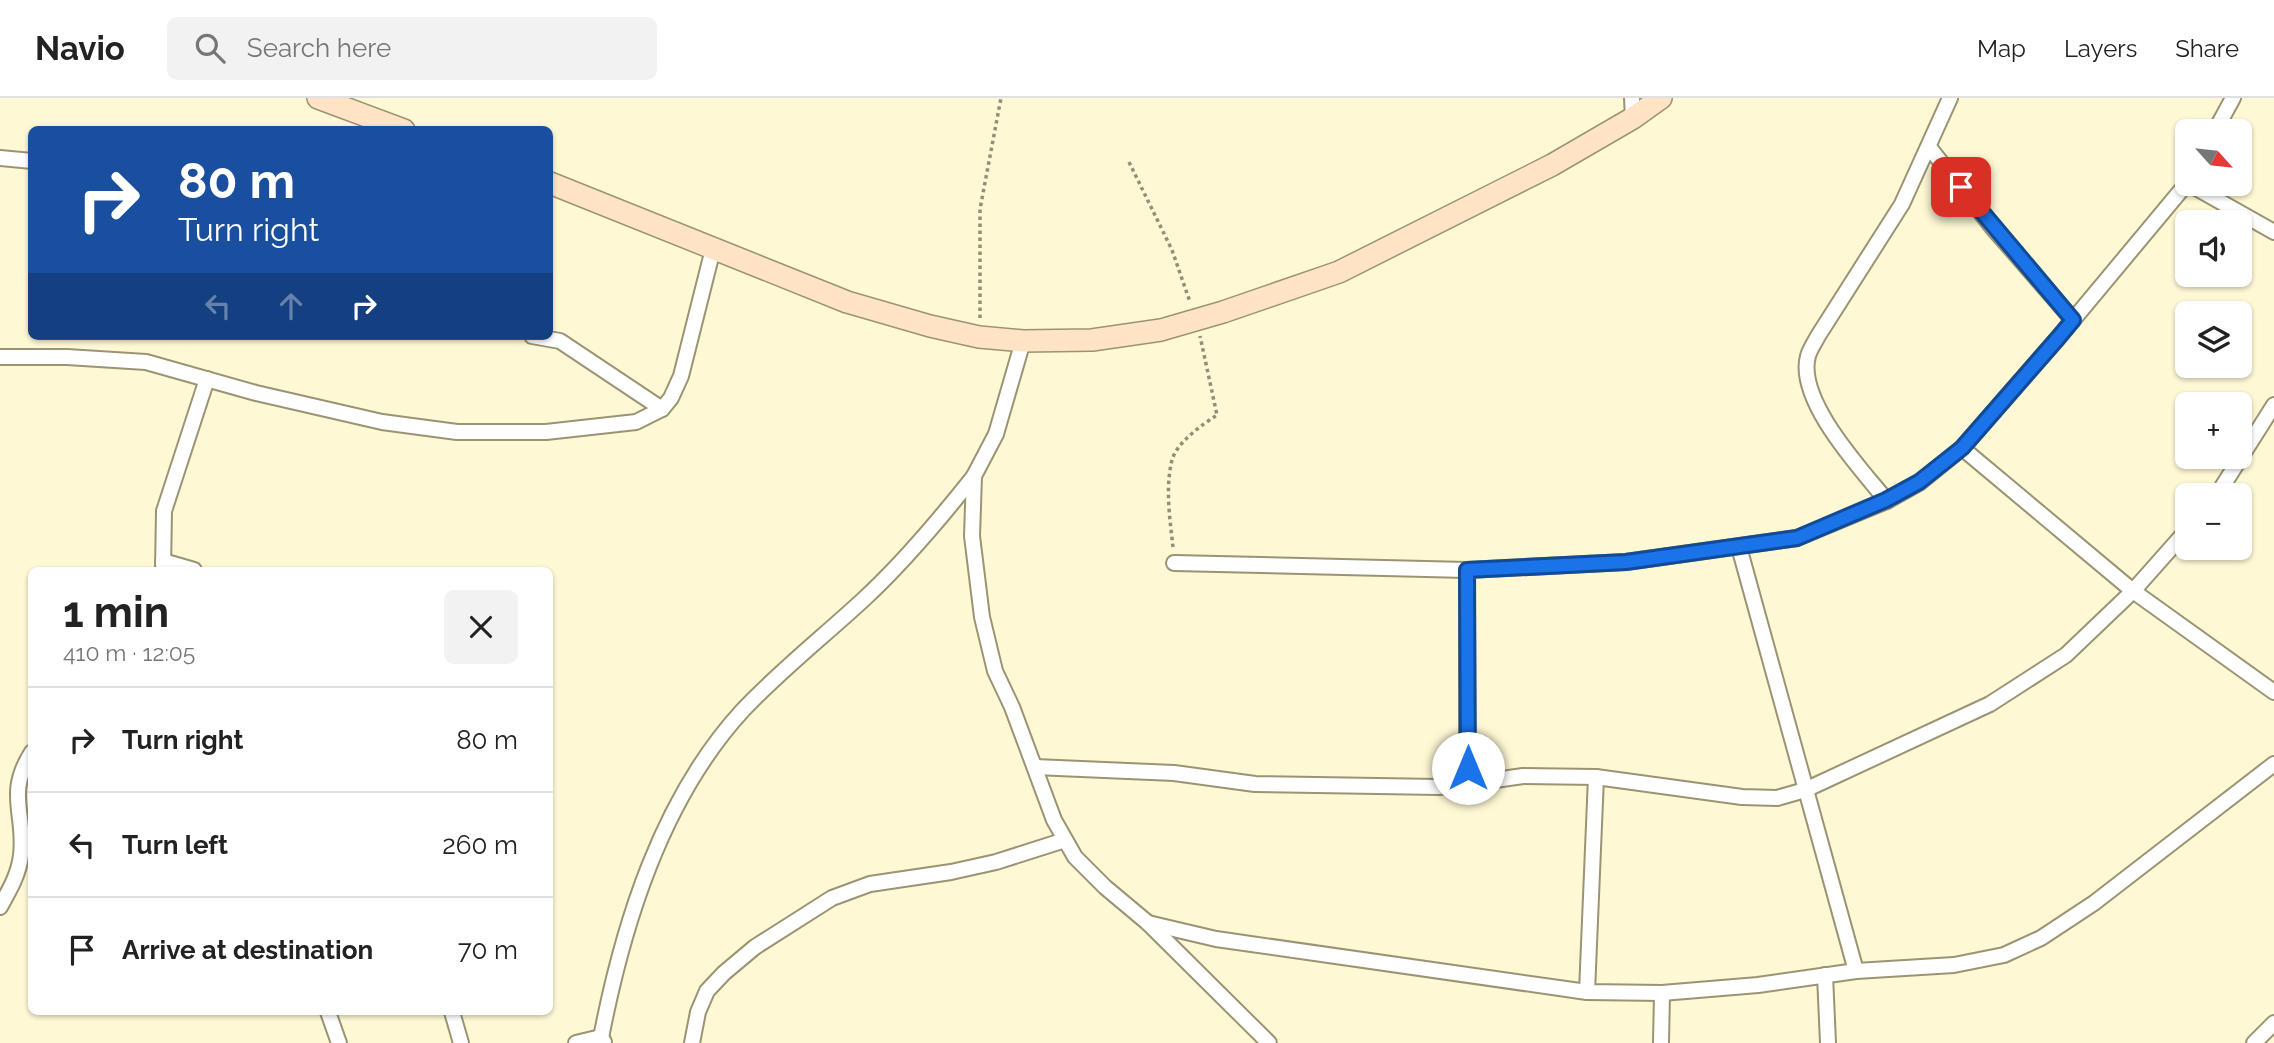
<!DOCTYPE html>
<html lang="en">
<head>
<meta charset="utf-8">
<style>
	body { margin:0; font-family:Raleway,sans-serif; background:#f2f2f2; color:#222; height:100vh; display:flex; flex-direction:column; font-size:26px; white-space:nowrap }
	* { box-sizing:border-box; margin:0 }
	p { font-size:23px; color:#767676 }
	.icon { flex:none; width:38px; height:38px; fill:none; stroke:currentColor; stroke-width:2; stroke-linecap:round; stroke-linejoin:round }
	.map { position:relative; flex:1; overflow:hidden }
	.panel { position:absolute; left:28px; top:469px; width:525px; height:448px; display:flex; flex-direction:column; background:#fff; border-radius:10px; box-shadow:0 2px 5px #0004 }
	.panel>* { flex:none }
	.top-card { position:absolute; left:28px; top:28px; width:525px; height:214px; border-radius:10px; box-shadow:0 2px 5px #0004; background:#1a4fa0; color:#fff; overflow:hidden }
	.needle { width:46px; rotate:117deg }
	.tools { position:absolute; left:2175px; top:21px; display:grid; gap:14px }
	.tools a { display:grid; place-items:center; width:77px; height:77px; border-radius:10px; background:#fff; box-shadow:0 2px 5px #0004; font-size:35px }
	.pin { position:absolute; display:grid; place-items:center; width:60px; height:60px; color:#fff; margin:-30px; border-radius:14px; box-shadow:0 4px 10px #0006 }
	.me { position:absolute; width:77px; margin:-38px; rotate:0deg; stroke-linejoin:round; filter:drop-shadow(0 0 5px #0008) }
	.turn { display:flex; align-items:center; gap:24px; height:147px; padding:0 35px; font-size:32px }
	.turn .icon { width:91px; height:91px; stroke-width:2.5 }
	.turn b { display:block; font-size:49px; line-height:60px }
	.lanes { display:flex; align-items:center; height:66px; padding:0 35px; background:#0003; justify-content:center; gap:35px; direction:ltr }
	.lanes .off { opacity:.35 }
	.round { display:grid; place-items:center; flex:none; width:74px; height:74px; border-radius:10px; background:#f2f2f2 }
	.head { display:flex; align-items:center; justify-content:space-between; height:119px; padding:0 35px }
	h1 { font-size:42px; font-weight:700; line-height:52px }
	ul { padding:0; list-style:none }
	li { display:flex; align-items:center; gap:21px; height:105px; padding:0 35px; border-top:2px solid #e0e0e0 }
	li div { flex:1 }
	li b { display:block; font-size:26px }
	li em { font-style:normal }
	header { display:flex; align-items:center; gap:42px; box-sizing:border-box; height:98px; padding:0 35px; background:#fff; border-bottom:2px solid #e0e0e0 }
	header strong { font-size:33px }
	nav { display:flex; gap:38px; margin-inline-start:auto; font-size:24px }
	.search { width:490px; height:63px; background:#f2f2f2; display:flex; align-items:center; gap:18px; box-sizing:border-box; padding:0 24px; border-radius:10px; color:#767676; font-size:26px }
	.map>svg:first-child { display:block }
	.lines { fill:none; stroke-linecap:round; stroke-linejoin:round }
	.street-casing { stroke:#9a9474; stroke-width:18 }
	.secondary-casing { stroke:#9a9474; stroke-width:24 }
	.path { stroke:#938f77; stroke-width:3.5; stroke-dasharray:3.5 3.5; stroke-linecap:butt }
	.street { stroke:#fff; stroke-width:14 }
	.secondary { stroke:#fee4c5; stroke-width:21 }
	.route-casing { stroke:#114b97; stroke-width:18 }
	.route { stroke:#1a73e8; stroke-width:12 }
</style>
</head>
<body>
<header>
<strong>Navio</strong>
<div class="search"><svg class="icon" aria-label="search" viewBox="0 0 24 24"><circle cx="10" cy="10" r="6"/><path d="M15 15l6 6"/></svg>Search here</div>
<nav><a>Map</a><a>Layers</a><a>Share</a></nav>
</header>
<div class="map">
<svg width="2274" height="945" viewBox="0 0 2274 945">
	<rect width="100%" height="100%" fill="#fef8d5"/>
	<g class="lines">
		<defs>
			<g id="street">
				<polyline points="1632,0 1633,20"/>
				<polyline points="2215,33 2233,0"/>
				<polyline points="1929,49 1992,129 2073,222"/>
				<polyline points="0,60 32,63"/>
				<polyline points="2189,86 2274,134"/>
				<polyline points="532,238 560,243 662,311"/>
				<polyline points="1023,243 996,336 974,378 972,438 982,519 995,573 1012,609 1054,722 1075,759 1105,789 1148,825 1269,945"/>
				<polyline points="0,259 67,259 146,264 256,295 382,324 457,334 546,334 636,324 662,311 671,300 681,278 713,151"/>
				<polyline points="1962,350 2133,493 2274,594"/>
				<polyline points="2217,397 2274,307"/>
				<path d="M1887 403C1861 371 1796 302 1808 258 1810 251 1815 244 1818 238L1902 106 1950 0"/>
				<polyline points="1739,449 1856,873"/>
				<polyline points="163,463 194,472"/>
				<polyline points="1174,465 1467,472"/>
				<polyline points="163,472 164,413 207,281"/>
				<polyline points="1035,669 1174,675 1255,686 1439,689 1467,686 1467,472 1626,464 1797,440 1887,403 1919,385 1962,350 2058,240 2188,84"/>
				<polyline points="1467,686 1523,678 1596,679 1742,699 1777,700 1805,692 1990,606 2066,557 2133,493 2188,431"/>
				<path d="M0 809C9 793 19 776 21 757 26 716 5 696 32 654"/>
				<polyline points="1148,825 1216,841 1587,894 1662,895 1758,887 1856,873 1954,867 2004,857 2041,840 2094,805 2274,666"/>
				<polyline points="1825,877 1828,945"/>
				<polyline points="1587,894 1596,679"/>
				<polyline points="328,914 339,945"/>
				<polyline points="452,914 461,945"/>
				<polyline points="576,945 601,939 604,944"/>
				<path d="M600 945C622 829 661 701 743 612 781 572 824 538 864 501 905 463 940 421 974 378"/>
				<polyline points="692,945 698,914 707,893 724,875 755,849 832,800 870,786 951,774 996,764 1065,742"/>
				<polyline points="1661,945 1662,895"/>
				<polyline points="2254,945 2274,925"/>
			</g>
			<g id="secondary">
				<polyline points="318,0 404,32"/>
				<polyline points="550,85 847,204 930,228 979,239 1023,243 1092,242 1161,232 1223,214 1339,174 1552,67 1633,20 1661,0"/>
			</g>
		</defs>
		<use href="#street" class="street-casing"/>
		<use href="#secondary" class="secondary-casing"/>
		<g class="path">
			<polyline points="1129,64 1172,152 1190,204"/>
			<polyline points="980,220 980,111 1001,0"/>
			<path d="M1173 449C1170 422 1165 390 1172 362 1177 344 1202 327 1217 317L1200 238"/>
		</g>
		<use href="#street" class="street"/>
		<use href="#secondary" class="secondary"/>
	</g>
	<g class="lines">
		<defs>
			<polyline id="route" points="1468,670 1467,472 1626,464 1797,440 1886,402 1919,384 1962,350 2058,240 2073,222 1961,89"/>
		</defs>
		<use href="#route" class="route-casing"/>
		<use href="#route" class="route"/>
	</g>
</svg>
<div class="tools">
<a><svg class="needle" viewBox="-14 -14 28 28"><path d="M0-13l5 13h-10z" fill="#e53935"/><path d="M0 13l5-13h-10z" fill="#767676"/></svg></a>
<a><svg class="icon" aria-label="sound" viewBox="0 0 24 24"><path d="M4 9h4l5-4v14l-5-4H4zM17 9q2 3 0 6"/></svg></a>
<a><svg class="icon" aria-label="layers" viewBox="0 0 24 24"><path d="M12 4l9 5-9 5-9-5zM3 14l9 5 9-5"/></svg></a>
<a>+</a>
<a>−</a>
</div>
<div class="pin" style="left:1961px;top:89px;background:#d93025"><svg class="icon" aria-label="arrive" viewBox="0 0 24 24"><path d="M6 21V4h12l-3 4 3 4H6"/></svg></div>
<svg class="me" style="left:1468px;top:670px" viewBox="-20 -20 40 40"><circle r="19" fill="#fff"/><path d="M0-13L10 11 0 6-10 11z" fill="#1a73e8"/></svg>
<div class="top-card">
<div class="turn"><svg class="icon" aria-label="right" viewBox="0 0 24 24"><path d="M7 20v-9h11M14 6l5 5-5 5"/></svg><div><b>80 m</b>Turn right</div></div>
<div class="lanes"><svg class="icon off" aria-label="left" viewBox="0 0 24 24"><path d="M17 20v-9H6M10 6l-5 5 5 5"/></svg><svg class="icon off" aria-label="ahead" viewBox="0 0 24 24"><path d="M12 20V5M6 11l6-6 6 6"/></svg><svg class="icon" aria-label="right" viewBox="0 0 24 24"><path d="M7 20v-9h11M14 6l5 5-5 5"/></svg></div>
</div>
<section class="panel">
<div class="head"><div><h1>1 min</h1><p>410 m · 12:05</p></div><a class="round"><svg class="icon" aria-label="close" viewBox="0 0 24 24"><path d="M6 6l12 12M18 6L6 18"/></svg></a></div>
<ul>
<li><svg class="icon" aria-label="right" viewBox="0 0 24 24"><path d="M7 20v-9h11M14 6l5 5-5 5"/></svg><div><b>Turn right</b></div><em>80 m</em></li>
<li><svg class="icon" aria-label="left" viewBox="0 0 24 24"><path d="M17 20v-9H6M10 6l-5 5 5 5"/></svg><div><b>Turn left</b></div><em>260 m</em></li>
<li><svg class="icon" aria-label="arrive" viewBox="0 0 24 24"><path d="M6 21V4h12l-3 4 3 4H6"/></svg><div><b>Arrive at destination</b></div><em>70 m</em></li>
</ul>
</section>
</div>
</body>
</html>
